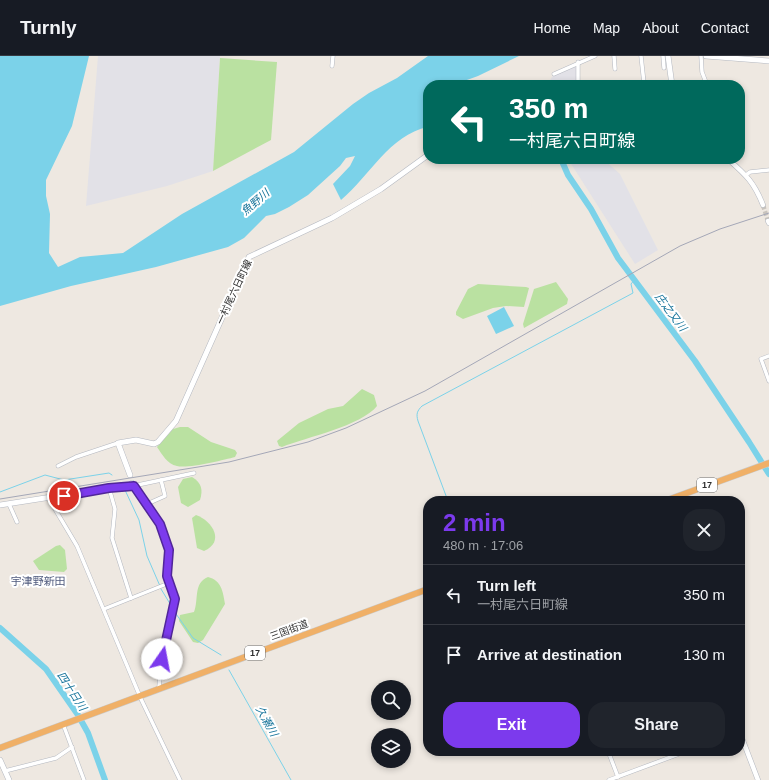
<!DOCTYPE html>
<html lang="en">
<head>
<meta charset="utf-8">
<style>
	body { margin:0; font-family:Helvetica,"Noto Sans JP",sans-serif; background:#20242c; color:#f1f3f6; height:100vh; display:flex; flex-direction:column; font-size:15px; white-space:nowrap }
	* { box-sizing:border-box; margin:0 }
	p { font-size:13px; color:#9ea1a6 }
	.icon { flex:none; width:22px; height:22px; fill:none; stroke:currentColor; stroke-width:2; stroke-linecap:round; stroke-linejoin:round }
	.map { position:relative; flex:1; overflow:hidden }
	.details { position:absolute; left:423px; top:440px; width:322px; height:260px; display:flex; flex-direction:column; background:#171b24; border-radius:16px; box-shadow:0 2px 6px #0003 }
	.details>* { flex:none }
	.banner { position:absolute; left:423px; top:24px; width:322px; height:84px; border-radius:16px; box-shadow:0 2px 6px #0003; background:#00695c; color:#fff; overflow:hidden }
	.controls { position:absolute; left:371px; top:624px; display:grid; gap:8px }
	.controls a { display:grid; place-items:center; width:40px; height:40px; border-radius:50%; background:#171b24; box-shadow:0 2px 6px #0003; font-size:20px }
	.pin { position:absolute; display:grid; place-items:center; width:34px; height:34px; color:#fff; margin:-17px; border:2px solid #fff; border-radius:50%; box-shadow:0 1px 4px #0007 }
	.me { position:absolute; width:44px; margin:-22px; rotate:12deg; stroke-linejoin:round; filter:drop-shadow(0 0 3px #0008) }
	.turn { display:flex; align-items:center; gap:14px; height:84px; padding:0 20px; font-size:18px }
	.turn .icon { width:52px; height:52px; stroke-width:2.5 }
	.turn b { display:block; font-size:28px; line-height:34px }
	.round { display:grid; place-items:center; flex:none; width:42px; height:42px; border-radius:16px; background:#20242c }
	.head { display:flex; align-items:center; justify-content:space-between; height:68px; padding:0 20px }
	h1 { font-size:24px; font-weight:700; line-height:30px; color:#7c3aed }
	.cta { display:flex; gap:8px; margin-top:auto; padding:8px 20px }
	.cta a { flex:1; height:46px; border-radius:16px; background:#7c3aed; color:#fff; font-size:16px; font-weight:700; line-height:46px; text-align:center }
	.cta a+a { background:#20242c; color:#f1f3f6 }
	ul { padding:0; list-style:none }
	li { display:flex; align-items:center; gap:12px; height:60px; padding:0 20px; border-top:1px solid #363941 }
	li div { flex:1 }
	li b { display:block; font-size:15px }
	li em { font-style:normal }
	header { display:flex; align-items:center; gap:24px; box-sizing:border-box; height:56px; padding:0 20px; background:#171b24; border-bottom:1px solid #363941 }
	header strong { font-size:19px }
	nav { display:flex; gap:22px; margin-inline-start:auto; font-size:14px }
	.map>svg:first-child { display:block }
	.industrial { fill:#e2e1e7 }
	.green { fill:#bae1a1 }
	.water { fill:#7bd2e9 }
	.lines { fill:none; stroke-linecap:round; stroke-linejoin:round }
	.stream { stroke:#7bd2e9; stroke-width:1 }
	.river { stroke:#7bd2e9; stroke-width:6 }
	.tertiary-tunnel { stroke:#c8c3bd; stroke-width:4.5; stroke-dasharray:4.5 2; stroke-linecap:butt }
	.minor-casing { stroke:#b4b8c0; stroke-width:4.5 }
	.tertiary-casing { stroke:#b4b8c0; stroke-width:5.5 }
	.secondary-casing { stroke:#b4b8c0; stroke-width:6 }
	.trunk-casing { stroke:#c9c9c9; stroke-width:7 }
	.minor { stroke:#fff; stroke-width:3.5 }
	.tertiary { stroke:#fff; stroke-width:4.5 }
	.secondary { stroke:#fff; stroke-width:5 }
	.trunk { stroke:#f0b067; stroke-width:6 }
	.rail { stroke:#a4a7b7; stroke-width:1 }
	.route-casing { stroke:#51269a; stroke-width:10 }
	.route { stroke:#7c3aed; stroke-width:7 }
	.labels { text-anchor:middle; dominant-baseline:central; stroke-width:4; stroke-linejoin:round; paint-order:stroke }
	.shield { fill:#fff; stroke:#6d6d6d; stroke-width:1 }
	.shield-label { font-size:9px; font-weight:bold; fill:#2e2e2e }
	.street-label { font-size:10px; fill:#2e2e2e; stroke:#fff }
	.water-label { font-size:11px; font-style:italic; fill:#15739a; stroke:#fff }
	.neighbourhood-label { font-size:11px; fill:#4f5a7d; stroke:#fff }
</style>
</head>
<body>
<header>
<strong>Turnly</strong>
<nav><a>Home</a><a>Map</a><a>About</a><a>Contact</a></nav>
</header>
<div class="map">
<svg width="769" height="724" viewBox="0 0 769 724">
	<rect width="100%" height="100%" fill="#eee8e1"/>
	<g class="industrial">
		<polygon points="98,0 220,0 213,115 167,130 86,150"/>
		<polygon points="578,6 578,29 547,29 554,18"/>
		<polygon points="568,103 603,103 620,118 658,194 635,208"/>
	</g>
	<g class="green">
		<polygon points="220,2 277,6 271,84 213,115"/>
		<polygon points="556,226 568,243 567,248 524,272 523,268 534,233"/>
		<polygon points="478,228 526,231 529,232 524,251 506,250 493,252 463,263 456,259 456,256 468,233"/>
		<path d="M362 333 374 339 377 350C361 370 307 381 282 391L279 390 277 385 299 367 328 353 343 350Z"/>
		<path d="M180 371H188L211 386 235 394 237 397 235 401C224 404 187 413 177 410 167 408 162 398 157 391L173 373Z"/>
		<path d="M192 421C202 427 203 434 200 444L188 451 181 447 178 431 183 423Z"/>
		<path d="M196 459C213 465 225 486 204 495L197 492 192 462Z"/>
		<polygon points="60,489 65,494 67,513 64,516 39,514 33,505 56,490"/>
		<path d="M208 521C221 524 223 535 225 548L203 584 198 587 193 586 179 565 180 559 194 556C199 544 193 527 208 521Z"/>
	</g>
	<g class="water">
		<path d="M0 0H89L72 70 46 124V140L50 158 49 197 58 211 80 201 123 197 182 158 294 96 353 48 369 37 397 22 428 0H519L478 20 453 29H428V71C389 79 370 120 341 144L333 128 350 110 355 100 346 102 340 110 308 139 289 151 275 158 266 160 244 182 228 191 156 211 71 230 0 250Z"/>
		<polygon points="504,251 514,270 496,278 487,260"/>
	</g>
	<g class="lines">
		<g class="stream">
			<polyline points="125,434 139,464 147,500 160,530"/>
			<polyline points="0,436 45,419 64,424 109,417 112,419"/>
			<path d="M448 445 418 365C416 358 417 355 422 350L633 237 631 228 635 223"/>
			<polyline points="161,533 172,551"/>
			<polyline points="174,555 193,582 221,599"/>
			<polyline points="229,614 291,724"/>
		</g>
		<g class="river">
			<polyline points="561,103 568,119 591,153 618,202 695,305 749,386 769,418"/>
			<polyline points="0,572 46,613 78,659 88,677 105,724"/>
		</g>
		<polyline class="tertiary-tunnel" points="763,149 768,165"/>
		<defs>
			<g id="minor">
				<polyline points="614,0 615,13"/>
				<polyline points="641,0 644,27"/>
				<polyline points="663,0 664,12"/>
				<polyline points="701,0 702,16 707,29"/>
				<polyline points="578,6 578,29"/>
				<polyline points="332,10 333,0"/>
				<polyline points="554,18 595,0"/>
				<polyline points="746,119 750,116 769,114"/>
				<polyline points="769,300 761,303 769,325"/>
				<polyline points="58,410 76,401 118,387"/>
				<polyline points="109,432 115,453 112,482 131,542"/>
				<polyline points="49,443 77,490 141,643 180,724"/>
				<polyline points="9,448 17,466"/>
				<polyline points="147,448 165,440 161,424"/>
				<polyline points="104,553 169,527"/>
				<polyline points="159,631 161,608 175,543 167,520 169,494 161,468 133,430 194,417"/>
				<polyline points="63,668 84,724"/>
				<polyline points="608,695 618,721"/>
				<polyline points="5,715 56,702 72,691"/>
				<polyline points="609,724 687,695"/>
			</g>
			<g id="tertiary">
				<path d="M728 103C746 119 754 126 763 149"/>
				<polyline points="768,165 769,167"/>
				<polyline points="740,677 758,724"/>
			</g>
			<g id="secondary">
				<polyline points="668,0 672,29"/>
				<polyline points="706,0 769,5"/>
				<polyline points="520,103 527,105 539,103"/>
				<polyline points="130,419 118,387 136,384 154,388 158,386 176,365 249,201 332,162 381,133 428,99"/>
				<polyline points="0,449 109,432 133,430 132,427"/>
				<polyline points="0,704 9,724"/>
			</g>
			<g id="trunk">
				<polyline points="665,445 769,407"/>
				<polyline points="0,692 428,533"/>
			</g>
		</defs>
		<use href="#minor" class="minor-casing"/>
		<use href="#tertiary" class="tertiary-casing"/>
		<use href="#secondary" class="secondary-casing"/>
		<use href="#trunk" class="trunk-casing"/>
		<use href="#minor" class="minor"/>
		<use href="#tertiary" class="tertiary"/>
		<use href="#secondary" class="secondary"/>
		<use href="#trunk" class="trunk"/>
		<polyline class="rail" points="0,443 229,406 308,386 346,372 425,335 680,190 720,173 769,157"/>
	</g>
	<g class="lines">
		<defs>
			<polyline id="route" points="64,440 109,432 134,430 160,468 169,494 167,520 175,543 162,603"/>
		</defs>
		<use href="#route" class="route-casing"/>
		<use href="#route" class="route"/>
	</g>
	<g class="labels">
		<g class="shield">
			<rect x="697" y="422" width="20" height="14" rx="3"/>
			<rect x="245" y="590" width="20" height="14" rx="3"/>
		</g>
		<g class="shield-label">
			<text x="707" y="429">17</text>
			<text x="255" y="597">17</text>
		</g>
		<g class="street-label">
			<text transform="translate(234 236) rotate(-65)">一村尾六日町線</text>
			<text transform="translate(289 574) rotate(-20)">三国街道</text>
		</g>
		<g class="water-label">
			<text transform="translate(255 146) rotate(-41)">魚野川</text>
			<text transform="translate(671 256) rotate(53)">庄之又川</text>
			<text transform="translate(72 635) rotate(57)">四十日川</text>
			<text transform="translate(267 665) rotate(61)">久瀬川</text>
		</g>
		<g class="neighbourhood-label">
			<text x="38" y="525">宇津野新田</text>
		</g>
	</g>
</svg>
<div class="controls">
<a><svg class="icon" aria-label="search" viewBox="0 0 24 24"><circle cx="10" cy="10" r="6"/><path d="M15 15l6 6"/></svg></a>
<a><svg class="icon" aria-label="layers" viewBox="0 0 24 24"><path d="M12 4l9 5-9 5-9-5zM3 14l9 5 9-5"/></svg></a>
</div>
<div class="pin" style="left:64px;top:440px;background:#d93025"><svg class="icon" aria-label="arrive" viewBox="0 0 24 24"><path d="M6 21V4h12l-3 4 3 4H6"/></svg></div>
<svg class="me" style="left:162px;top:603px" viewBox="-20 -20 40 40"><circle r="19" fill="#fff"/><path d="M0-13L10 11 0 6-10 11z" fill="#7c3aed"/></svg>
<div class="banner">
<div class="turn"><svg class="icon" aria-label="left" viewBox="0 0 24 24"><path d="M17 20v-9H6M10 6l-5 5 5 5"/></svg><div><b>350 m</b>一村尾六日町線</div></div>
</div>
<section class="details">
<div class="head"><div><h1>2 min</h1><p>480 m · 17:06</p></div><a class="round"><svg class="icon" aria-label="close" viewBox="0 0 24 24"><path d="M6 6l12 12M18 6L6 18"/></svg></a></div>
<ul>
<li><svg class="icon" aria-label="left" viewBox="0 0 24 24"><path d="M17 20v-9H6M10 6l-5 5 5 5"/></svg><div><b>Turn left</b><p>一村尾六日町線</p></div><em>350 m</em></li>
<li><svg class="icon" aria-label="arrive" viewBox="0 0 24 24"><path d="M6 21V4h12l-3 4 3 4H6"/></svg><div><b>Arrive at destination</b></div><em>130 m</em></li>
</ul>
<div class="cta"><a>Exit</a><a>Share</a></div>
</section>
</div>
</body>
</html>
